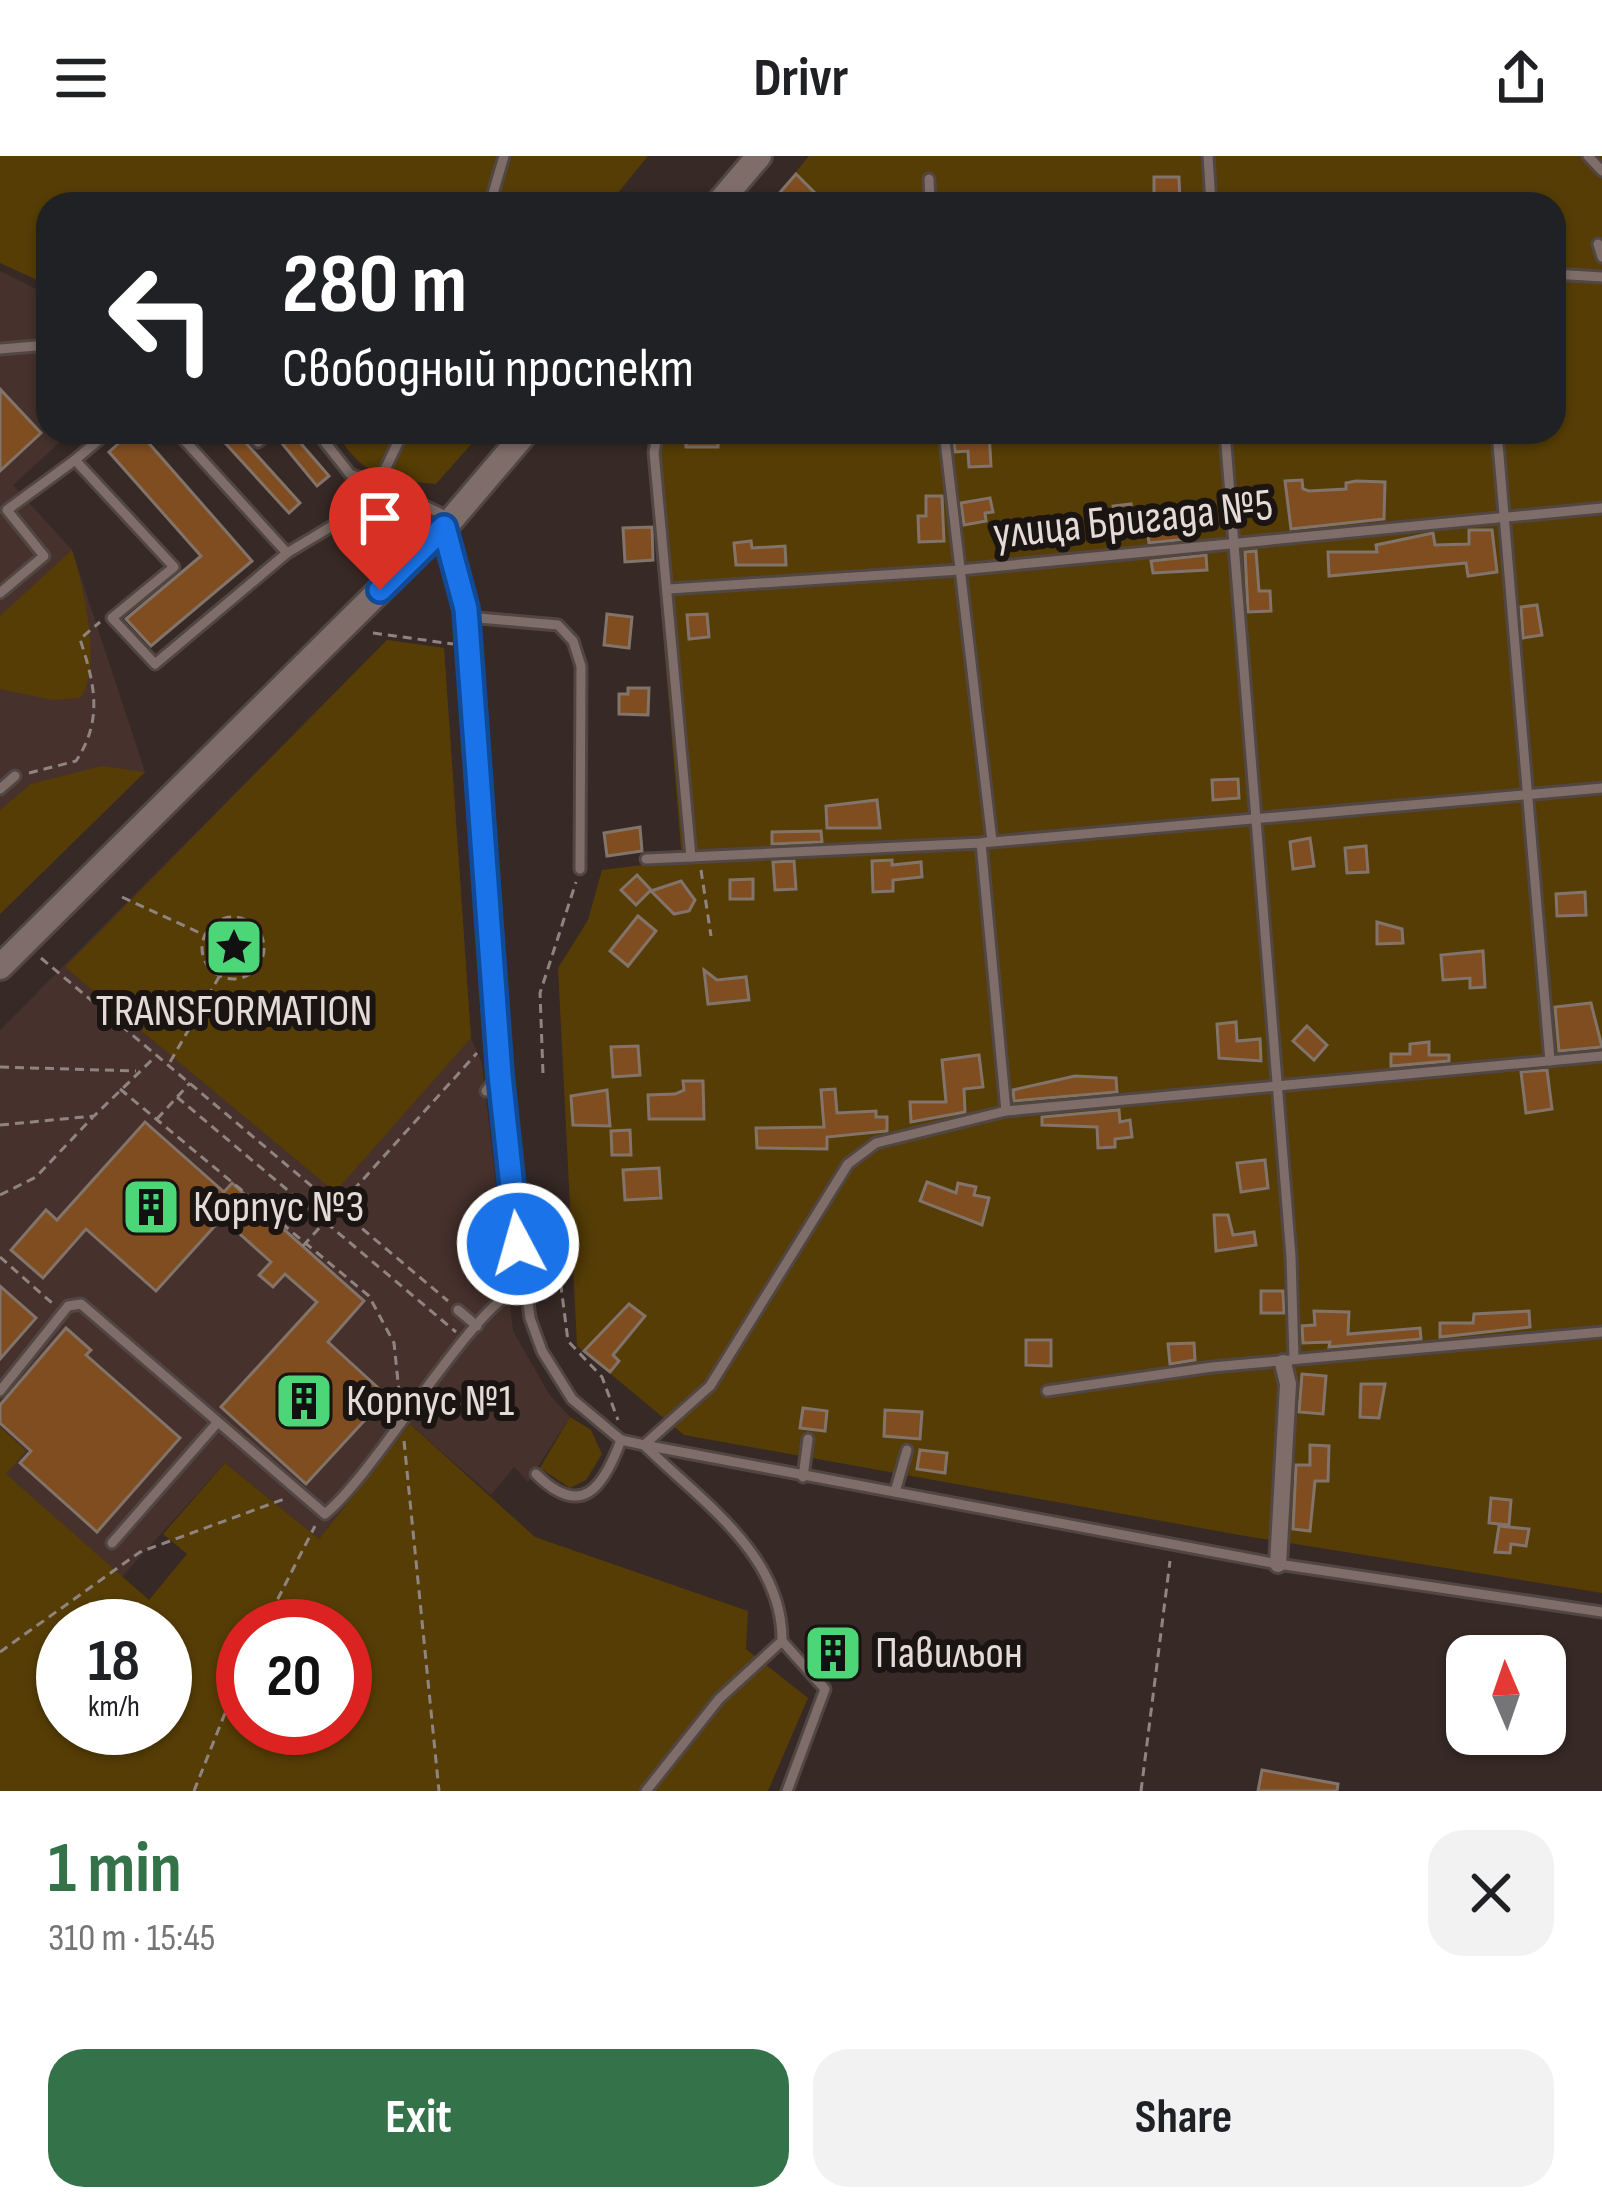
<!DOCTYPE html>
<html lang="en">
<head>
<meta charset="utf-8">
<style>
	body { margin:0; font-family:"Sofia Sans Condensed",sans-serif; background:#f2f2f2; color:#202124; height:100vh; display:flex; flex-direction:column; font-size:45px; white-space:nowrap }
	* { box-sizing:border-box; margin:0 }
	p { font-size:39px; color:#757577 }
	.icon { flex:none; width:66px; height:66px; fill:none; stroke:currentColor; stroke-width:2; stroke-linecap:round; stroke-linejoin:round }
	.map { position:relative; height:1635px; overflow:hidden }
	.side { display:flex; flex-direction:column; background:#fff; flex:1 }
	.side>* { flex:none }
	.banner { position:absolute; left:36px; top:36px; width:1530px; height:252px; border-radius:36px; box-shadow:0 3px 9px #0004; background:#202124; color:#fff; overflow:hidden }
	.needle { width:78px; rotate:358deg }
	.fabs { position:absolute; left:1446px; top:1479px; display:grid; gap:24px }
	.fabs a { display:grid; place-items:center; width:120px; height:120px; border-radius:24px; background:#fff; box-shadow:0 3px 9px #0004; font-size:60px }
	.speed { position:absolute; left:36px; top:1443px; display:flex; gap:24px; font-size:60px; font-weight:700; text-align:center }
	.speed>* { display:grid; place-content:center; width:156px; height:156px; border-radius:50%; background:#fff; box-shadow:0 3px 9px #0004; line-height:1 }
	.speed small { font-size:30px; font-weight:400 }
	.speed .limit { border:18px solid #d22; background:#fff; color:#111 }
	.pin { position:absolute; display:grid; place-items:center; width:102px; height:102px; color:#fff; margin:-123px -51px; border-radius:50% 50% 50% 0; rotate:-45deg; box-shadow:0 0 12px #0007 }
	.pin .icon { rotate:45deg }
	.me { position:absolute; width:132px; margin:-66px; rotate:354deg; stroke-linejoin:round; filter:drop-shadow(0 0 9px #0008) }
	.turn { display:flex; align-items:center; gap:42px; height:252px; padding:0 48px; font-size:54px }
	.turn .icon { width:156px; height:156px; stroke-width:2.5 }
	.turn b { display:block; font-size:84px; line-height:102px }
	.round { display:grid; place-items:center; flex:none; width:126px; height:126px; border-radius:36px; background:#f2f2f2 }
	.overview { display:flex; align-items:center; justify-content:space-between; height:204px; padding:0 48px }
	h1 { font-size:72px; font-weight:700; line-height:90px; color:#347249 }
	.cta { display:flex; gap:24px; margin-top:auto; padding:24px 48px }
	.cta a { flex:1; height:138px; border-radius:36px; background:#347249; color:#fff; font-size:48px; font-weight:700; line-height:138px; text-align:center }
	.cta a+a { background:#f2f2f2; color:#202124 }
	header { display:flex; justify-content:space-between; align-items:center; height:156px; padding:0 48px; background:#fff; font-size:54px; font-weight:700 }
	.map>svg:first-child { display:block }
	.built { fill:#46312c }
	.green { fill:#553d05; fill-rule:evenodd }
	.building { fill:#7f4d1f; stroke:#82746a; stroke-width:3 }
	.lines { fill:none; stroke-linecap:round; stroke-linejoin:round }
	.service-casing { stroke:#514642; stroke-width:15 }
	.minor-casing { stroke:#514642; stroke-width:22 }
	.secondary-casing { stroke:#514642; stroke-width:30 }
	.path { stroke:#908481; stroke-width:3; stroke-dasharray:9 6; stroke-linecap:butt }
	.service { stroke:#7e6d68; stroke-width:9 }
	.minor { stroke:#7e6d68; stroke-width:16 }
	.secondary { stroke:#7e6d68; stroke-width:24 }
	.route-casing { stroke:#114b97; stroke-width:30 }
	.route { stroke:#1a73e8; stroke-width:21 }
	.labels { text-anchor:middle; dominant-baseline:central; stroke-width:12; stroke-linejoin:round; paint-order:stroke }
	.street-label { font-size:45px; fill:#e4dad7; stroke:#1a1412 }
	.poi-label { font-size:45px; fill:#e4dad7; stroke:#1a1412; text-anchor:start }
</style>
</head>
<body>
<header><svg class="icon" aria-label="menu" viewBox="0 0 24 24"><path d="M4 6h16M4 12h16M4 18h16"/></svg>Drivr<svg class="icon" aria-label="share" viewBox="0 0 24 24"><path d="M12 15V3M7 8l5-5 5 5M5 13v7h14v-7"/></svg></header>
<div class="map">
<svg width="1602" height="1635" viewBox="0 0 1602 1635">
	<rect width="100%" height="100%" fill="#372925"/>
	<g class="built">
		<polygon points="0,115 48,139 48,246 43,250 48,276 68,279 13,329 72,394 145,616 0,758"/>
		<polygon points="387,484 444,492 471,882 482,907 513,1175 549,1238 570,1261 528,1326 514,1311 491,1339 410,1268 319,1383 225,1307 121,1422 31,1341 1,1379 0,1412 0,874"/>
	</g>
	<g class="green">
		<polygon points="0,0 648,0 609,48 48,48 48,129 0,107"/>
		<polygon points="809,0 1602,0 1602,1437 1245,1380 684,1279 577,1190 558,812 588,764 602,714 682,704 646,276 1554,276 1554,48 769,48"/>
		<path d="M335 276H482L436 328C382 323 366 322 335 276Z"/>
		<path d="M72 394C83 428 103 513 80 542L53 544 0 533V460Z"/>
		<polygon points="387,484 444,492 471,882 335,1036 65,811"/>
		<polygon points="102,610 145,616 0,758 0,654 31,628"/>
		<polygon points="570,1261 591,1274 602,1298 586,1324 570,1332 540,1312"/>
		<path d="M410 1268 535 1381 748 1455 746 1493 808 1542 768 1635H0V1271L26 1295 6 1318 149 1444 187 1398 163 1378 225 1307 319 1383ZM63 1470H165V1572H63ZM243 1470H345V1572H243Z"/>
	</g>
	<g class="building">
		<polygon points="796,18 816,38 806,48 770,48"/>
		<polygon points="1154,21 1179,21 1180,48 1154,48"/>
		<polygon points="0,233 41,277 0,315"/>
		<polygon points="131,276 139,276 252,405 151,490 126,463 201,400 109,296"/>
		<polygon points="215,276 236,276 300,347 289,357"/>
		<polygon points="291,276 329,320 317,330 280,285"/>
		<rect x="686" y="276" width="32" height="15"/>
		<polygon points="953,276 989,276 991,310 969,311 968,295 955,296"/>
		<polygon points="1302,324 1303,333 1309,335 1346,333 1346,327 1356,325 1385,326 1384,363 1291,373 1285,325"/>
		<polygon points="926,340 942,340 944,385 919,386 918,360 926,360"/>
		<polygon points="990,342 993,356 985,357 986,365 964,369 961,347"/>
		<polygon points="1131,348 1131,355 1193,355 1197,382 1149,387 1147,374 1115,378 1113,350"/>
		<polygon points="652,371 653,404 625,406 623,372"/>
		<polygon points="1469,374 1492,374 1497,416 1468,420 1466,407 1329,420 1328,396 1377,396 1376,389 1433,377 1435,389 1469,388"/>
		<polygon points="751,385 752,392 785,390 786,409 736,409 734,387"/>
		<polygon points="1256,395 1259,435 1270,435 1271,455 1248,456 1245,396"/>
		<polygon points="1206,399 1207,414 1153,417 1151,405"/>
		<polygon points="1537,449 1542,479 1523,482 1521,451"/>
		<polygon points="607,458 632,461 629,492 604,489"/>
		<polygon points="707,458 709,481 689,483 687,459"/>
		<polygon points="628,532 649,532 648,559 619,558 619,538 628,538"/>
		<polygon points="1238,623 1239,642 1213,644 1212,624"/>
		<polygon points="877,644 880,672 827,672 826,650"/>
		<polygon points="640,671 642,695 607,700 604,677"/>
		<polygon points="821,675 822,686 772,688 772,676"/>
		<polygon points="1310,682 1314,710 1293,713 1290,686"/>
		<polygon points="1366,690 1368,716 1347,717 1345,692"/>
		<polygon points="892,704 892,709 921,706 922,721 893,724 893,735 873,736 872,705"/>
		<polygon points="794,705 796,733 775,734 773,706"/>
		<polygon points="637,719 651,734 636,749 621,734"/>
		<polygon points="753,723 753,743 730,743 730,724"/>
		<polygon points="681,725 695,744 689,755 674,758 651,735"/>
		<polygon points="1585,736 1586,759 1557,760 1556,738"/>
		<polygon points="638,760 656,775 628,810 610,795"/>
		<polygon points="1377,766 1402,773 1403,787 1377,788"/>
		<polygon points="1483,795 1485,831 1470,832 1470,822 1443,824 1441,799"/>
		<polygon points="704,814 717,824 746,821 749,844 708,848"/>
		<polygon points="1591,847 1602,891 1559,895 1555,851"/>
		<polygon points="1236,866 1237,885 1260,883 1261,905 1219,902 1217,868"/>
		<polygon points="1307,870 1327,889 1314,904 1293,885"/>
		<polygon points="1429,886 1429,899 1449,899 1449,905 1391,910 1391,898 1410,898 1410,888"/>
		<polygon points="638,890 640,919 613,921 611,891"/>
		<polygon points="979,899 983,931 964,933 965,956 911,966 910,946 946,946 942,904"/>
		<polygon points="1547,914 1552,953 1526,957 1521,916"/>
		<polygon points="1075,920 1116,922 1117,936 1014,945 1013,934"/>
		<polygon points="683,925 703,925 704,963 649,963 648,939 675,938 684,934"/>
		<polygon points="835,933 837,957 876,955 876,961 887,961 887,975 827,981 827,993 757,992 756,972 824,971 821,934"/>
		<polygon points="607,934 610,970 573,969 571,940"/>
		<polygon points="1119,954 1120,966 1130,964 1132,981 1115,983 1115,991 1098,992 1097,971 1042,969 1042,961"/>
		<polygon points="145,966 224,1036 232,1027 364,1145 328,1186 387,1240 306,1328 221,1251 317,1146 285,1118 273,1131 259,1119 271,1106 222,1062 156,1135 86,1073 43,1122 11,1094 46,1054 57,1064"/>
		<polygon points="630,974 631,999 612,999 611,975"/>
		<polygon points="1265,1004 1268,1032 1241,1036 1237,1007"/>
		<polygon points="659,1012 661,1042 625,1044 623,1014"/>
		<polygon points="927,1026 956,1037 958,1027 976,1031 974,1039 989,1042 982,1069 920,1045"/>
		<polygon points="1214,1059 1228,1059 1233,1079 1254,1076 1256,1089 1216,1095"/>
		<polygon points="0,1130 36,1162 0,1203"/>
		<polygon points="1261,1135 1283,1135 1284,1157 1261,1157"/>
		<polygon points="629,1148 645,1160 613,1199 619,1205 610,1216 584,1195"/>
		<polygon points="1314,1155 1349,1156 1348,1178 1420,1172 1421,1183 1329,1191 1330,1186 1303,1187 1302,1170 1315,1169"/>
		<polygon points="1529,1155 1530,1171 1440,1181 1440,1167 1473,1167 1474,1158"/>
		<polygon points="66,1172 91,1194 86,1199 180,1282 97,1376 20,1307 31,1295 0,1267 0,1249"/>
		<polygon points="1026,1184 1051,1184 1051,1210 1026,1209"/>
		<polygon points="1194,1187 1195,1204 1170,1208 1168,1188"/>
		<polygon points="1302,1218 1326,1220 1323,1258 1299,1256"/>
		<polygon points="1361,1228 1385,1228 1379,1262 1360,1261"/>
		<polygon points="803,1252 827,1255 825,1275 800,1272"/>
		<polygon points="885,1254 922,1256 920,1283 884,1280"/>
		<polygon points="1310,1289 1329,1290 1328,1325 1315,1325 1310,1375 1293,1373 1296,1309 1310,1309"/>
		<polygon points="920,1294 947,1297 945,1317 917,1313"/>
		<polygon points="1491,1342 1511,1344 1509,1369 1489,1367"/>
		<polygon points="1499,1370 1529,1373 1526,1390 1511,1388 1510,1397 1495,1396"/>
		<polygon points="1262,1614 1338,1628 1337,1635 1258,1635"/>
	</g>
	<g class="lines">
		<defs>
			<g id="service">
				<polyline points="1208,0 1211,48"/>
				<polyline points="1588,0 1602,15"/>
				<polyline points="929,23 930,48"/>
				<polyline points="490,48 504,0"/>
				<polyline points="1598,88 1602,101"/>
				<polyline points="1554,118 1602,121"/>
				<polyline points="0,193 48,189"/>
				<polyline points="108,276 75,304 174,411 112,462 155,508 287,397 392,334 448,361"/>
				<polyline points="177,276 287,397"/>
				<polyline points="249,276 258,286 270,276"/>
				<polyline points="317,276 350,318 392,334"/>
				<polyline points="658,276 654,296 691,701 981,687 1602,632"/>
				<polyline points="944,276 992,685 981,687 1006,955"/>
				<polyline points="1225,276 1291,1101 1294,1203 1283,1207"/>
				<polyline points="1497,276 1550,905"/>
				<polyline points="379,326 403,276"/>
				<polyline points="445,376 466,453 499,919 530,1162 542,1195 572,1243 621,1284 644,1289 1278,1408 1602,1456"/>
				<polyline points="669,433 960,414 1602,352"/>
				<polyline points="0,437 44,400 7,354 75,304"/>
				<polyline points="467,461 558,469 573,485 581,510 580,713"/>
				<polyline points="0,633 15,620"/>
				<polyline points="646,703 691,701"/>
				<polyline points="486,935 499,919"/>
				<polyline points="488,1115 508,1135"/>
				<polyline points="458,1154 477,1170"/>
				<path d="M0 1235 68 1150 81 1148 325 1358C377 1316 474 1145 523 1130"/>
				<polyline points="1047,1235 1212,1211 1602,1176"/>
				<path d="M536 1318C581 1363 603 1333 621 1284"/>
				<polyline points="803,1321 808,1283"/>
				<polyline points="895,1336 907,1294"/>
				<polyline points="112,1387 217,1267"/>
				<polyline points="782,1485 825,1533 787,1635"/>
				<path d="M646 1635 719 1543 782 1485C783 1399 701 1345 644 1289L710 1230 848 1008 876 987 1006 955 1602 900"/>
			</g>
			<polyline id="minor" points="1278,1408 1288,1228 1283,1207"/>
			<g id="secondary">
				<polyline points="718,48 759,0"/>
				<polyline points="0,811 452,363 526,276"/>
			</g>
		</defs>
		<use href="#service" class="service-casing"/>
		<use href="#minor" class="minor-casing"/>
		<use href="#secondary" class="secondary-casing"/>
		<g class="path">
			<polyline points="373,477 453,488"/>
			<path d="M29 617 76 605C104 563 94 526 80 483L100 466"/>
			<polyline points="701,714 711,780"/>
			<polyline points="122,741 202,778"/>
			<circle cx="233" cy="792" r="31"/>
			<polyline points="41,802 448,1145"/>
			<polyline points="170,906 219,821"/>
			<polyline points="0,911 136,915"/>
			<polyline points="543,917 540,837 576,726"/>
			<polyline points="120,933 369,1140 394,1187 400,1245"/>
			<polyline points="177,941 456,1176"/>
			<polyline points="157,963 190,927"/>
			<polyline points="0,969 94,960 154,902"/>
			<polyline points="0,1039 36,1021 93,961"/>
			<polyline points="553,1068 568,1185 602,1221 618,1264"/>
			<polyline points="303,1090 477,897"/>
			<polyline points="0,1101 52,1147"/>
			<polyline points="404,1285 439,1635"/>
			<polyline points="264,1470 315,1370"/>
			<polyline points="0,1496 140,1396 287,1342"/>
			<polyline points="194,1635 243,1512"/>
			<polyline points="1141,1635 1170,1405"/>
		</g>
		<use href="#service" class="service"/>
		<use href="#minor" class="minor"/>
		<use href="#secondary" class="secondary"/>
	</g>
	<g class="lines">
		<defs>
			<polyline id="route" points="380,434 444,371 466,453 500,919 518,1088"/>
		</defs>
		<use href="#route" class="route-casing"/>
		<use href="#route" class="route"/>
	</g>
	<defs>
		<symbol id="sight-square" viewBox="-11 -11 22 22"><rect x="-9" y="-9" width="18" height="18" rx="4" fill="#4cd677" stroke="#1a1412"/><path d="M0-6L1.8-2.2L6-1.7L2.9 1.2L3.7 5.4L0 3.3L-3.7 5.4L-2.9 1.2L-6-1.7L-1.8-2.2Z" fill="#111"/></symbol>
		<symbol id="building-square" viewBox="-11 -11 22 22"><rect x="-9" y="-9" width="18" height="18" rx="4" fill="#4cd677" stroke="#1a1412"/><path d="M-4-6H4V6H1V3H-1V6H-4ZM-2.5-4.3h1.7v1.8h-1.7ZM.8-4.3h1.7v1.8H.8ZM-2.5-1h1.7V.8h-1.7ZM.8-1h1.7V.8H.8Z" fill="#111"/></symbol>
	</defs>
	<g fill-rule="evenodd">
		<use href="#sight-square" x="201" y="758" width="66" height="66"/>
		<use href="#building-square" x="118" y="1018" width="66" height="66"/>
		<use href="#building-square" x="271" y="1212" width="66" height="66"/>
		<use href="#building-square" x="800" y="1464" width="66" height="66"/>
	</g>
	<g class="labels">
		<g class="street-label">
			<text transform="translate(1133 364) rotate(-6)">улица Бригада №5</text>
		</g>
		<g class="poi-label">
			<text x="234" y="855" text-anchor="middle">TRANSFORMATION</text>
			<text x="193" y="1051">Корпус №3</text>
			<text x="346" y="1245">Корпус №1</text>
			<text x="875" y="1497">Павильон</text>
		</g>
	</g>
</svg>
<div class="fabs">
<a><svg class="needle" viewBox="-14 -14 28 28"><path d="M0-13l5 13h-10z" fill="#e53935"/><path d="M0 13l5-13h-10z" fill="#757577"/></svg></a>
</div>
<div class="speed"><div>18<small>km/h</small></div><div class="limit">20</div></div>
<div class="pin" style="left:380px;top:434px;background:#d93025"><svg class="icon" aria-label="arrive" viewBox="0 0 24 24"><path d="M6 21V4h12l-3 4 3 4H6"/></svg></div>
<svg class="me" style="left:518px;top:1088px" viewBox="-20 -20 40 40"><circle r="17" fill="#1a73e8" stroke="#fff" stroke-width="3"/><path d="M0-11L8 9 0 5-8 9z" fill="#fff"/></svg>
<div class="banner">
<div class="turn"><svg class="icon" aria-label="left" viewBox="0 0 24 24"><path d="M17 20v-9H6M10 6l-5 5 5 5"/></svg><div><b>280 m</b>Свободный проспект</div></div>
</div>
</div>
<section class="side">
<div class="overview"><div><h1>1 min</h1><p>310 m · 15:45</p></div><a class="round"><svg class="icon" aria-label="close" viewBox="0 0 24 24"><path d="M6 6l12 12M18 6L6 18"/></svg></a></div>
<div class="cta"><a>Exit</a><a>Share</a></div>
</section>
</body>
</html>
